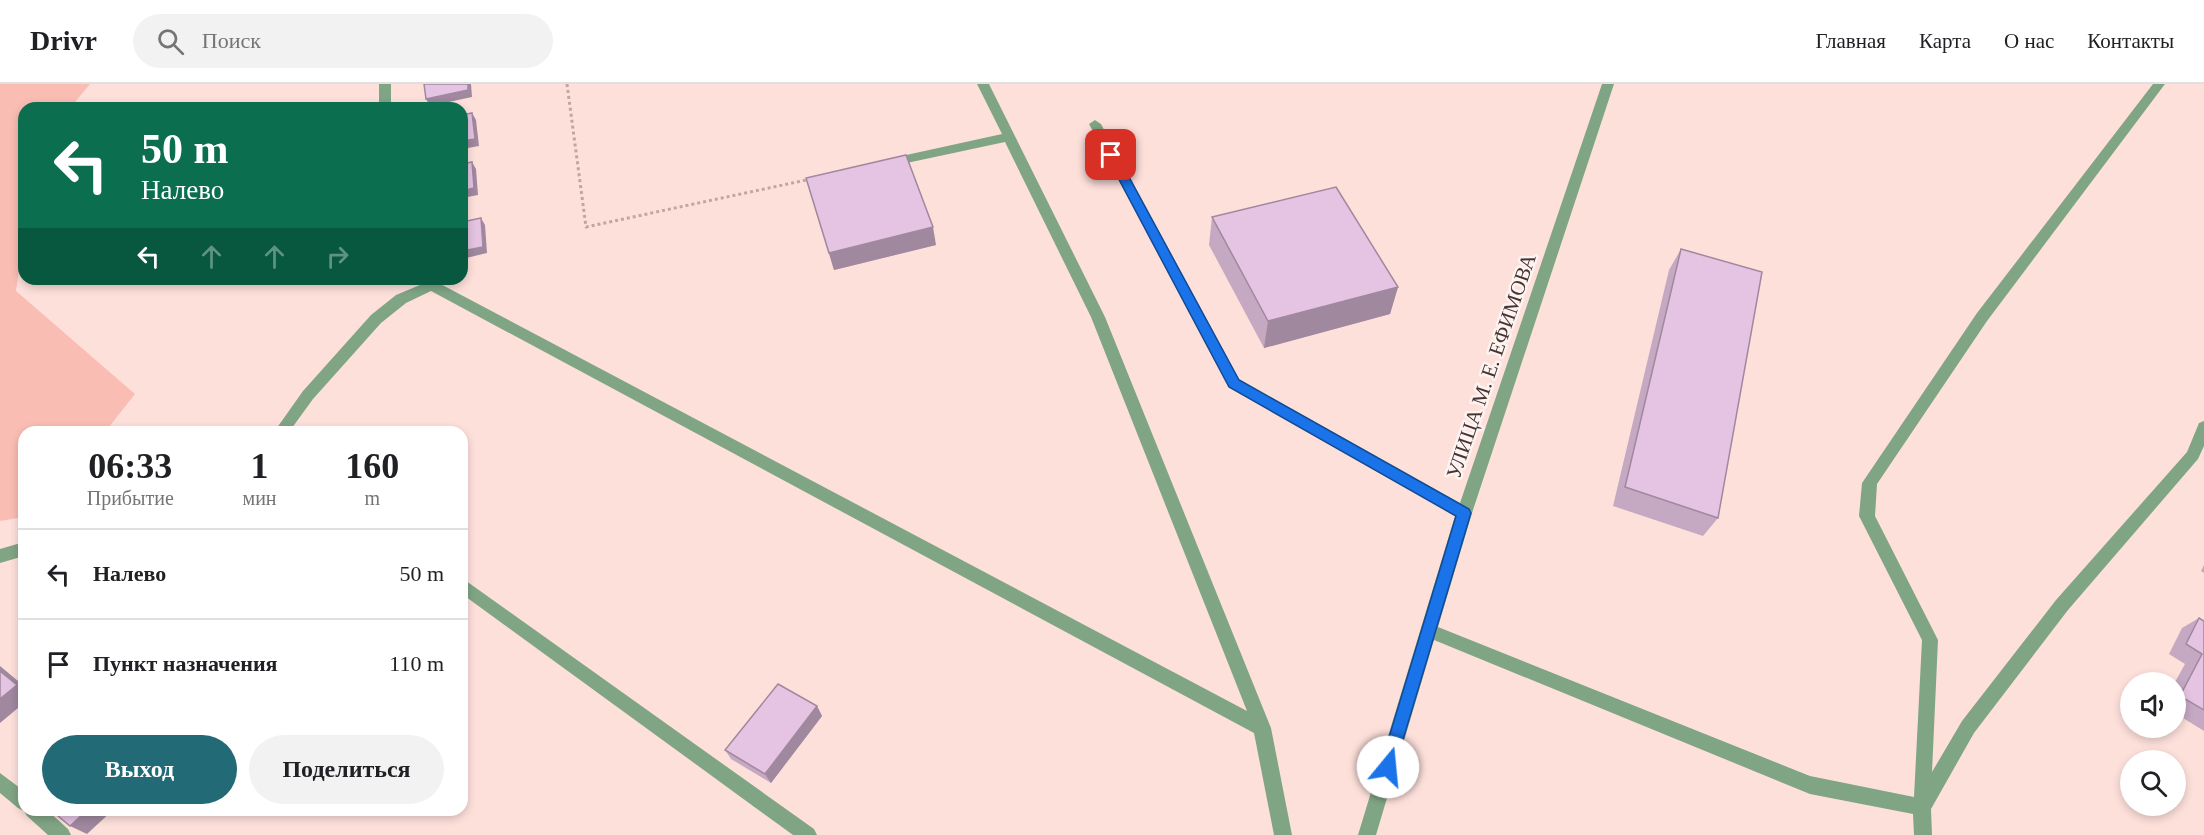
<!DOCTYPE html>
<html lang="ru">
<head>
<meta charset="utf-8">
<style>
	body { margin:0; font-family:"Times New Roman",serif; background:#f2f2f2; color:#202124; height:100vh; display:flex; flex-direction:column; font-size:22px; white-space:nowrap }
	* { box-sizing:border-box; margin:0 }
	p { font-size:20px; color:#757577 }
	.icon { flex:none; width:33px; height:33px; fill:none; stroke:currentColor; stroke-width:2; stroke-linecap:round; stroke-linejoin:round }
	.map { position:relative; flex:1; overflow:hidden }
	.side { position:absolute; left:18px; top:342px; width:450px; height:390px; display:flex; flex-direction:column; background:#fff; border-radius:18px; box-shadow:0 3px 9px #0003 }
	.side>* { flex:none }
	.banner { position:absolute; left:18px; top:18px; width:450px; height:183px; border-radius:18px; box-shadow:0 3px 9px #0003; background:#0b6e4f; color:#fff; overflow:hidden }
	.controls { position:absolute; left:2120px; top:588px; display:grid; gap:12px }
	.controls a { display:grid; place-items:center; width:66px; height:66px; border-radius:50%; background:#fff; box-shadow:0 3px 9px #0003; font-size:30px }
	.pin { position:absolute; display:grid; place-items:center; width:51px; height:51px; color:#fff; margin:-26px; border-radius:12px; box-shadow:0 3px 9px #0006 }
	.me { position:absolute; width:66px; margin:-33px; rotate:17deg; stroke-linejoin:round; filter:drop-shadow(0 0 4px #0008) }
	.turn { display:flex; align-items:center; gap:21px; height:126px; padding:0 24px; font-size:27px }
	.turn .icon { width:78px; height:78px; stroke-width:2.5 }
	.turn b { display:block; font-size:42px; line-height:51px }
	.lanes { display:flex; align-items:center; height:57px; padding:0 24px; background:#0003; justify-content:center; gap:30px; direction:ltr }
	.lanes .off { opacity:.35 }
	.eta { display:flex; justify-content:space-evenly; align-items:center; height:102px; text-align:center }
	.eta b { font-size:36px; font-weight:800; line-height:42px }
	.action { display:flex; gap:12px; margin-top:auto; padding:12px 24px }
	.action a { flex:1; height:69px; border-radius:36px; background:#226b76; color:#fff; font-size:24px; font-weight:800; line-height:69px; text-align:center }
	.action a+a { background:#f2f2f2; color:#202124 }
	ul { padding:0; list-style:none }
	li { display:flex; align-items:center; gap:18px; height:90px; padding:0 24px; border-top:2px solid #e0e0e0 }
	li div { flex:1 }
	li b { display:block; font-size:22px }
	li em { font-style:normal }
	header { display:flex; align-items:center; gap:36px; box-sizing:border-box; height:84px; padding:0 30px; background:#fff; border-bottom:2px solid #e0e0e0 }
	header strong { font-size:28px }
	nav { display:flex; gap:33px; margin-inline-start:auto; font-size:21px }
	.search { width:420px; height:54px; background:#f2f2f2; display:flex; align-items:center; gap:15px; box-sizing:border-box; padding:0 21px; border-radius:33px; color:#757577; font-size:22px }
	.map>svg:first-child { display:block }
	.green { fill:#fabdb4 }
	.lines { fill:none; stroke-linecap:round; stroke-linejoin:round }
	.path { stroke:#c0a6a2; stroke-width:3; stroke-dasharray:3 3; stroke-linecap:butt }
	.minor { fill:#80a585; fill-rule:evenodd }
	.wall { fill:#c5a8c2 }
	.shaded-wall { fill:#a0889e }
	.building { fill:#e5c3e2; stroke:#a0889e; stroke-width:1.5 }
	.route { fill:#1a73e8; stroke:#114b97; stroke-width:1.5 }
	.labels { text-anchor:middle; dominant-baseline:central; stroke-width:5; stroke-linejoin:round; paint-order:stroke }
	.street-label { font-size:21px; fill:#463330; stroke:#fdf3f1 }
</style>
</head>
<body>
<header>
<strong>Drivr</strong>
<div class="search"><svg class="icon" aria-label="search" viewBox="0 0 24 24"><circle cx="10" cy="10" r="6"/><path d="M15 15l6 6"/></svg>Поиск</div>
<nav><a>Главная</a><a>Карта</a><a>О нас</a><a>Контакты</a></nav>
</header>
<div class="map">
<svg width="2204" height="751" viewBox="0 0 2204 751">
	<rect width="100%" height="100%" fill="#fee0db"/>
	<polygon class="green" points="0,0 90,0 70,24 24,24 24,153 16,207 135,310 105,348 24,348 24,433 0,437"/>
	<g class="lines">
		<polyline class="path" points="567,0 586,143 811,95"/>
		<g class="minor">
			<rect x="379" y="0" width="12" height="24"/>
			<polygon points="977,0 989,0 1105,233 1271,644 1292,751 1274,751 1254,649 431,207 406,219 381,239 313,315 289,348 274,348 303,307 371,231 396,211 420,201 413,195 431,195 1247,627 1091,233 1005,58 888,83 882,79 888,75 1002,50"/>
			<polygon points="1602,0 1614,0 1472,429 1438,543 1810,692 1914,713 1922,556 1859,432 1862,399 1977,229 2153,0 2165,0 1987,237 1877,400 1875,432 1938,556 1932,688 1962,637 2056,516 2187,368 2199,339 2204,337 2204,362 2198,375 2068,526 1974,649 1931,725 1932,751 1914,751 1913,730 1810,710 1434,556 1376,751 1358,751 1455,432 1229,303 1089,40 1095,36 1101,40 1239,295 1460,419"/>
			<polygon points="24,458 24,472 0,479 0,465"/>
			<polygon points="462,494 814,745 817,751 793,751 462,510"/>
			<polygon points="0,689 24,707 24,726 47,726 68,745 71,751 48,751 27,732 24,727 18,724 0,709"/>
		</g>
	</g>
	<g class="wall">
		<polygon points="806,94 936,161 834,186"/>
		<polygon points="1212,133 1398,203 1390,230 1264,264 1209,161"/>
		<polygon points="1681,165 1718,434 1703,452 1613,422 1669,186"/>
		<polygon points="2204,481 2204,489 2201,487"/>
		<polygon points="2199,534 2204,537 2204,647 2175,629 2175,598 2185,580 2169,570 2182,544"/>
		<polygon points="817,622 822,632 771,699 731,675 725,666"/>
	</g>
	<g class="shaded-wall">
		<polygon points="468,0 471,0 472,13 430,22 426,15"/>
		<polygon points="472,29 476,36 479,62 462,65 462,57"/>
		<polygon points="472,78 476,85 478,111 462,114 462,107"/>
		<polygon points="481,134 485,141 487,169 462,175 462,167"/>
		<polygon points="933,143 936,161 834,186 829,169"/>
		<polygon points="1398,203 1390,230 1264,264 1268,237"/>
		<polygon points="0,582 24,602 24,619 0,639"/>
		<polygon points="817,622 822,632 771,699 765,690"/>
		<polygon points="87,726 113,726 87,750 70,742"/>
	</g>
	<g class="building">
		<polygon points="424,0 468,0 468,6 426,15"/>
		<polygon points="472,29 475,55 462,57 462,31"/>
		<polygon points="906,71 933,143 829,169 806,94"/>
		<polygon points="472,78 474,104 462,107 462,80"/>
		<polygon points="1336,103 1398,203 1268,237 1212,133"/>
		<polygon points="481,134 483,163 462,167 462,138"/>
		<polygon points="1681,165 1762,188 1718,434 1625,403"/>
		<polygon points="2199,534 2204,537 2204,626 2180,612 2202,570 2186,560"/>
		<polygon points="0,587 17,601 0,615"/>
		<polygon points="778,600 817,622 765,690 725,666"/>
		<polygon points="51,726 87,726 70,742"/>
	</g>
	<polygon class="route" points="1111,67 1117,71 1239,296 1469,425 1471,429 1393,689 1388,691 1382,689 1380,683 1456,432 1229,303 1106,71"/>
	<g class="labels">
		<g class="street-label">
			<text transform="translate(1491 282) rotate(-71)">УЛИЦА М. Е. ЕФИМОВА</text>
		</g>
	</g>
</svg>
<div class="controls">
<a><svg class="icon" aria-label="sound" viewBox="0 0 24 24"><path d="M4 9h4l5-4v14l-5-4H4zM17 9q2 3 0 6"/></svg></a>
<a><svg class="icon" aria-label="search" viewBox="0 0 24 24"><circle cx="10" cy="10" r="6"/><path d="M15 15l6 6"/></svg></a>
</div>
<div class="pin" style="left:1111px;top:71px;background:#d93025"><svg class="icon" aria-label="arrive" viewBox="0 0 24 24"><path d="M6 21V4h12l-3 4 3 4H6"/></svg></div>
<svg class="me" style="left:1388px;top:683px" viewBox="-20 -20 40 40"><circle r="19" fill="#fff"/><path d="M0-13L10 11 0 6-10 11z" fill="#1a73e8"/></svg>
<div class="banner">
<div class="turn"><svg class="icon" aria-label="left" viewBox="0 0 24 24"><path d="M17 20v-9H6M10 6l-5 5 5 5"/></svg><div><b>50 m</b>Налево</div></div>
<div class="lanes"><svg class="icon" aria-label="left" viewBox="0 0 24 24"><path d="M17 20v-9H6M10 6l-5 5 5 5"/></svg><svg class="icon off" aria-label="ahead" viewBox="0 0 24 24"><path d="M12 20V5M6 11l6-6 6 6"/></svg><svg class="icon off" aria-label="ahead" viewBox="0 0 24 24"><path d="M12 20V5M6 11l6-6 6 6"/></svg><svg class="icon off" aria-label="right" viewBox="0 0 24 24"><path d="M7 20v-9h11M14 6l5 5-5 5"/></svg></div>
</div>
<section class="side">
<div class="eta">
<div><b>06:33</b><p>Прибытие</p></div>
<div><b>1</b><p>мин</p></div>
<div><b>160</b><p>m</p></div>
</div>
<ul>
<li><svg class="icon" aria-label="left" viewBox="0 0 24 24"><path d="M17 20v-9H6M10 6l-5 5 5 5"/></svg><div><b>Налево</b></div><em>50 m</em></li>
<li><svg class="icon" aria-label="arrive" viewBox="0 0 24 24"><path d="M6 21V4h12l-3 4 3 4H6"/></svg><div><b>Пункт назначения</b></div><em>110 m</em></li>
</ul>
<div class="action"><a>Выход</a><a>Поделиться</a></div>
</section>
</div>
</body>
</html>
